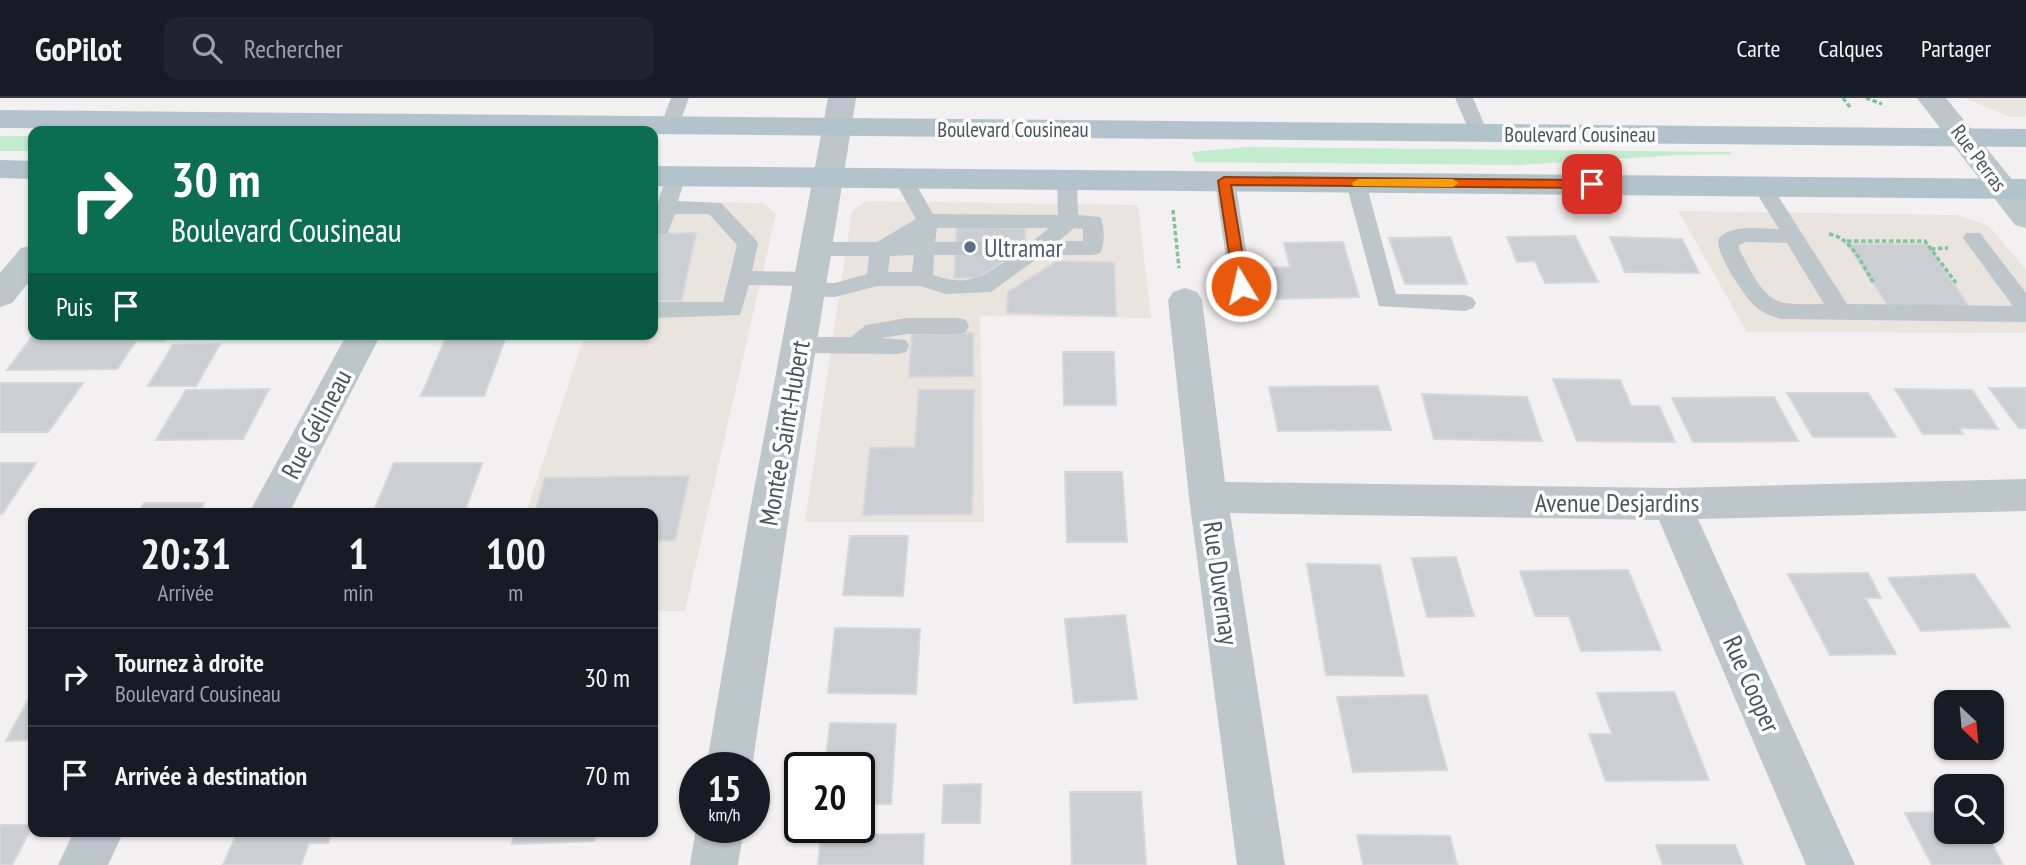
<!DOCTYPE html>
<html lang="fr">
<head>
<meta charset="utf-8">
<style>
	body { margin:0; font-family:"PT Sans Narrow",sans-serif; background:#20242c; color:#f1f3f6; height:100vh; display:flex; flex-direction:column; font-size:26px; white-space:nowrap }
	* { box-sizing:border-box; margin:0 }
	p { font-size:23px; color:#9ea1a6 }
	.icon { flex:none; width:38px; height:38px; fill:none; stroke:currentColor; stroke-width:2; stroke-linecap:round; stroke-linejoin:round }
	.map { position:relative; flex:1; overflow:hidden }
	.side { position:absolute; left:28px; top:410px; width:630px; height:329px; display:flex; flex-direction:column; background:#171b24; border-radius:14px; box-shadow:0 2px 5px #0004 }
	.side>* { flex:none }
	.hud { position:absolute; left:28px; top:28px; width:630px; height:214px; border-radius:14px; box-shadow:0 2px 5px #0004; background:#0b6e4f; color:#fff; overflow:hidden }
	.needle { width:46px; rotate:154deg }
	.fabs { position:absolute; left:1934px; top:592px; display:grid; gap:14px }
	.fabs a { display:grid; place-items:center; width:70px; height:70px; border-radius:14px; background:#171b24; box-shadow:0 2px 5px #0004; font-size:35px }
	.speed { position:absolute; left:679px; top:654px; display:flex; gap:14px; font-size:35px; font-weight:700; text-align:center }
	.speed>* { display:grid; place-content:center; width:91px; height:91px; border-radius:50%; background:#171b24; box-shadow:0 2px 5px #0004; line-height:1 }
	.speed small { font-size:18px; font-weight:400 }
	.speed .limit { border:4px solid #111; border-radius:10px; background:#fff; color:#111 }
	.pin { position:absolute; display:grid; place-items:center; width:60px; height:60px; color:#fff; margin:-30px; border-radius:14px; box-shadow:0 4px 10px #0006 }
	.me { position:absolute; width:77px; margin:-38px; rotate:351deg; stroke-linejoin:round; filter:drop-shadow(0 0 5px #0008) }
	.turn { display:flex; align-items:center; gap:24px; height:147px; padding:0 28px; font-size:32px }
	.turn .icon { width:91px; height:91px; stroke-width:2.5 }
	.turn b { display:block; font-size:49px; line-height:60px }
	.then { display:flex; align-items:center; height:66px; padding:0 28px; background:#0003; gap:14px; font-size:26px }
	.eta { display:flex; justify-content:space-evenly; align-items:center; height:119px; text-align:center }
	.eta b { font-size:42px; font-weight:700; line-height:49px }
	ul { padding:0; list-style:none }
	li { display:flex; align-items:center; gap:21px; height:98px; padding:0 28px; border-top:2px solid #363941 }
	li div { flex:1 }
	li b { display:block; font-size:26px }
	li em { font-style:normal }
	header { display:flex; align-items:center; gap:42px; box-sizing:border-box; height:98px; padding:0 35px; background:#171b24; border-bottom:2px solid #363941 }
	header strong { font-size:33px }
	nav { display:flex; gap:38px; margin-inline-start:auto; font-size:24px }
	.search { width:490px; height:63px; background:#20242c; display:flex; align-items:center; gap:18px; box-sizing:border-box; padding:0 24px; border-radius:14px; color:#9ea1a6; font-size:26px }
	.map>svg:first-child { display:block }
	.commercial { fill:#e9e4de }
	.green { fill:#c3ebcd }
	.building { fill:#cbced2; stroke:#d4d7db; stroke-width:2 }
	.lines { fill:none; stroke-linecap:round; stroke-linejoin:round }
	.path { stroke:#7ec699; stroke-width:3.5; stroke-dasharray:4.5 2.5; stroke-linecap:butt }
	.service { fill:#bdc6cb; fill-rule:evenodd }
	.minor { fill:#bdc6cb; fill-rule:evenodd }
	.tertiary { fill:#bdc6cb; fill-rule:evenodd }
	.primary { fill:#b2c3cc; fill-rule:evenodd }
	.route { fill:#ea580c; stroke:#983908; stroke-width:2 }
	.slow { fill:#f59e0b }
	.service-dot { fill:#5c6f8a; stroke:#fff; stroke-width:2.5 }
	.labels { text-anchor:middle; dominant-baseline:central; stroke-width:7; stroke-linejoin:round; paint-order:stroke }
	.far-street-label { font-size:21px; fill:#4a555b; stroke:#fff }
	.service-label { font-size:26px; fill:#4e5e75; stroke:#fff; text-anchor:start }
	.street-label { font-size:26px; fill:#4a555b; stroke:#fff }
</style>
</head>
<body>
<header>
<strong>GoPilot</strong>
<div class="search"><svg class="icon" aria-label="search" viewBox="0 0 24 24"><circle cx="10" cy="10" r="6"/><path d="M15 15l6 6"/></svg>Rechercher</div>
<nav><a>Carte</a><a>Calques</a><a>Partager</a></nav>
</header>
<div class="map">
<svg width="2026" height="767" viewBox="0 0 2026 767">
	<rect width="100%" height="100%" fill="#f2f0f0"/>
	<g class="commercial">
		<polygon points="1965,0 2026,0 2026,19 2010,19"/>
		<polygon points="867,103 1138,107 1151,220 980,218 984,424 805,424 852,113"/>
		<polygon points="653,104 763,105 776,116 685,513 653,513 653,415 526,415 585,236 653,236"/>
		<polygon points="1678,113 1957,117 1989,128 2026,172 2026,235 1747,234"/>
	</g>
	<g class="green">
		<rect x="0" y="38" width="33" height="15"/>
		<polygon points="1248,49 1730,54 1732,56 1679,57 1522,67 1195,64 1192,54"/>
	</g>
	<g class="building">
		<polygon points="957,129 1025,130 1025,149 978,180 954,180"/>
		<polygon points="696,135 681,203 653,203 653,136"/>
		<polygon points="1575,138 1598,184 1545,185 1535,163 1517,164 1507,139"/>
		<polygon points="1450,139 1467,186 1405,186 1389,140"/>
		<polygon points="1610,139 1682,141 1699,175 1625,174"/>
		<polygon points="1343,144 1359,199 1268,201 1262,170 1290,169 1284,145"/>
		<polygon points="1847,146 1927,146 1969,209 1889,209"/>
		<polygon points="1057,163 1114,165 1116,218 1007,215 1008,194"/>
		<polygon points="973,235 973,278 909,279 912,236"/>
		<polygon points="34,236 168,236 164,243 136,243 117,271 7,272"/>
		<polygon points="507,236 484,298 421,298 447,237"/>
		<polygon points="220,246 196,288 148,288 173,247"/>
		<polygon points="1063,254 1114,254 1116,307 1064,307"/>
		<polygon points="1553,281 1620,282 1631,308 1659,308 1675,344 1577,343"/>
		<polygon points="0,285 83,285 48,334 0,334"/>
		<polygon points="1378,288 1391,332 1278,333 1269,289"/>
		<polygon points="1989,290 2026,290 2026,330 2019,330"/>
		<polygon points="269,291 243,341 156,342 186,292"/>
		<polygon points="1895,291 1972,292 1998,331 1959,330 1963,336 1923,336"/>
		<polygon points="919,292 974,292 972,416 863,417 870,350 915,349"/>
		<polygon points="1787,295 1868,295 1896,339 1813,339"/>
		<polygon points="1422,296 1527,299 1542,343 1434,341"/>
		<polygon points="1774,299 1798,343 1693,344 1672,300"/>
		<polygon points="0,365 36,365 2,416 0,416"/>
		<polygon points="394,365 482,365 464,415 373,415"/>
		<polygon points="1065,374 1122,374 1127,444 1067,444"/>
		<polygon points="689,378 675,442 653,443 653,415 535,415 545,380"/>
		<polygon points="144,405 204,405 199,415 138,415"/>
		<polygon points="850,438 908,438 903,498 843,497"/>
		<polygon points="1456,459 1474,518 1427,519 1412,460"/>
		<polygon points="1307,466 1380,467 1404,578 1326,577"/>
		<polygon points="1628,472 1661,552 1581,553 1569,518 1535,518 1520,473"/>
		<polygon points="1868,475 1881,500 1865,500 1896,556 1830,557 1788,476"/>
		<polygon points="1974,476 2010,529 1921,533 1888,480"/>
		<polygon points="1125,517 1137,601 1074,605 1065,521"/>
		<polygon points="835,530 920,531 916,596 828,595"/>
		<polygon points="33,593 33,642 6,643"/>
		<polygon points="1674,594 1709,682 1606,683 1589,636 1612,636 1597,595"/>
		<polygon points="1427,597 1447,672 1353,674 1337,599"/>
		<polygon points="830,625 896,626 891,706 859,706 859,670 825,670"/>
		<polygon points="981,686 980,725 942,725 944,687"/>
		<polygon points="1070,694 1141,694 1146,767 1072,767"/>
		<polygon points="1946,714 1946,733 1985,733 2003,767 1932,767 1905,715"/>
		<polygon points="0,727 33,727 12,767 0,767"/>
		<polygon points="238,733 332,733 328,745 309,745 301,767 223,767"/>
		<polygon points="515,733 596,733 594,743 512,746"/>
		<polygon points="924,736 923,767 818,767 821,737"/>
		<polygon points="1357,737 1450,738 1457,767 1363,767"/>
		<polygon points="1656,747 1735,747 1743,767 1663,767"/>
	</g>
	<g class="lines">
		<g class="path">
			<polyline points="1843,0 1850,9"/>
			<polyline points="1866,0 1882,6"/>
			<polyline points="1173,112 1179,170"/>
			<path d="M1829 136C1852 140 1862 166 1873 184"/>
			<polyline points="1847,143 1925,143 1956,185"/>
			<polyline points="1931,151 1948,150"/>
		</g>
		<g class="service">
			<polygon points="671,0 689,0 679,27 670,33 661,27"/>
			<polygon points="1455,0 1473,0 1488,35 1486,39 1472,39"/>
			<path d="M676 72 683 74 686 78 678 103 721 105 755 141 758 146 752 173 812 174 819 176 823 181 820 185H835L867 176 869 158H817L810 156 807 151 810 146 817 144H877L916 121 893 80 896 76H910L933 116 1058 117 1057 82 1060 78H1074L1077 82 1078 117 1100 119C1105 128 1105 147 1100 155L1093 157H1042L991 194 945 196 921 188H877L835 199 802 198 799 193 802 188 749 187 740 217 653 220V204H723L737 147 709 116H675L667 136H653V122L666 78 669 74ZM937 130H1049L1033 143 935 144ZM1074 130 1083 131V143H1059ZM914 157 912 174H888L890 158ZM934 157H1014C984 178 971 190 933 177Z"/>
			<polygon points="1225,77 1232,79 1235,83 1252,188 1249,193 1241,195 1233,193 1230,188 1215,83 1218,79"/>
			<polygon points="1356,79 1363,81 1366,85 1396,196 1465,197 1473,200 1476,205 1473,210 1465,213 1379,208 1346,85 1349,81"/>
			<path d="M1762 82 1769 84 1847 206 2013 208 1963 140 1966 135H1980L2026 195V224L1780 221C1771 218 1763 215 1756 209 1746 201 1710 149 1720 139 1734 126 1762 131 1779 131L1752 88 1755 84ZM1746 144 1787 145 1824 206C1812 206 1798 207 1785 205 1762 202 1749 169 1739 151V147Z"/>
			<polygon points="906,220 958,220 966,222 969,228 966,234 958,236 906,236 881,240 906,242 909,248 906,254 898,256 800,255 792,253 789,247 792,241 800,239 851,239 866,227"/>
		</g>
		<g class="minor">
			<polygon points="1917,0 1946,0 2026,99 2026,130 2015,127"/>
			<polygon points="33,147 33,179 12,205 0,209 0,175 21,150"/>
			<polygon points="1185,190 1197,194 1202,202 1225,384 1672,390 2026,381 2026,413 1698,421 1855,767 1806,767 1659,422 1230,415 1285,767 1237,767 1189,399 1168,202 1173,194"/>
			<polygon points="347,236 381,236 289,415 249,415"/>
			<polygon points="74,733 124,733 108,767 58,767"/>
		</g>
		<g class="tertiary">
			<polygon points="828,0 856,0 789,418 752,670 706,670 749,418"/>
			<polygon points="696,730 744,730 738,767 690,767"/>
		</g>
		<g class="primary">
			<polygon points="0,12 2026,31 2026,49 653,36 653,33 0,30"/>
			<polygon points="0,62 33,63 33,81 0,80"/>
			<polygon points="653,68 2026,81 2026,101 653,88"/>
		</g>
	</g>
	<polygon class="route" points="1224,79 1592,82 1598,86 1592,90 1231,87 1248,188 1241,193 1234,188 1218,83"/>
	<polygon class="slow" points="1358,81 1453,81 1459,85 1453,89 1353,88 1352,85"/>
	<circle class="service-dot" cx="970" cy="149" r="7"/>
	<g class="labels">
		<g class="far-street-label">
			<text x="1013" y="31">Boulevard Cousineau</text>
			<text x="1580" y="36">Boulevard Cousineau</text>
			<text transform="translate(1979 60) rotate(53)">Rue Perras</text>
		</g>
		<g class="service-label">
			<text x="984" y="149">Ultramar</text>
		</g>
		<g class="street-label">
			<text transform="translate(316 326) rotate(-62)">Rue Gélineau</text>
			<text transform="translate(784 335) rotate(-80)">Montée Saint-Hubert</text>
			<text x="1617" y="404">Avenue Desjardins</text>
			<text transform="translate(1221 485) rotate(82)">Rue Duvernay</text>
			<text transform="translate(1752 586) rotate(66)">Rue Cooper</text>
		</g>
	</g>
</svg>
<div class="fabs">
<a><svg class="needle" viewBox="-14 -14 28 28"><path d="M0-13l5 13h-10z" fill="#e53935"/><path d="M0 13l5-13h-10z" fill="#9ea1a6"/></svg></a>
<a><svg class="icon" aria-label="search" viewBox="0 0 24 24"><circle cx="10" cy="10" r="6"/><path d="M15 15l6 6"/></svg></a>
</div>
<div class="speed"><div>15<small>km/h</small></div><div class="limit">20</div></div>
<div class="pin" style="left:1592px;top:86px;background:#d93025"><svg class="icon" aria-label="arrive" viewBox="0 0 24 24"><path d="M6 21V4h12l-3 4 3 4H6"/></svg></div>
<svg class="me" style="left:1241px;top:188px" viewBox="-20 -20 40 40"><circle r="17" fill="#ea580c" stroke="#fff" stroke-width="3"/><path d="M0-11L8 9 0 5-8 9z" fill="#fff"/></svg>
<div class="hud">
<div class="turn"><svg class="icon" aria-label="right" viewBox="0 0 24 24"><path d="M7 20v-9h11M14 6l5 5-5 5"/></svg><div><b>30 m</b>Boulevard Cousineau</div></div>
<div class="then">Puis<svg class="icon" aria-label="arrive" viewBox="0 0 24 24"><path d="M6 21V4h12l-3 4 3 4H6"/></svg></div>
</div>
<section class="side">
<div class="eta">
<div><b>20:31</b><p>Arrivée</p></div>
<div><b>1</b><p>min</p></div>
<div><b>100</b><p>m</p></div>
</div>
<ul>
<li><svg class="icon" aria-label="right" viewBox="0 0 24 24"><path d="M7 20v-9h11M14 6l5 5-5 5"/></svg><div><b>Tournez à droite</b><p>Boulevard Cousineau</p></div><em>30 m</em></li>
<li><svg class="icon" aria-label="arrive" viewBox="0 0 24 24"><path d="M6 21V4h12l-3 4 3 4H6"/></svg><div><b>Arrivée à destination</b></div><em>70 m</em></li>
</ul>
</section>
</div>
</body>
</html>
